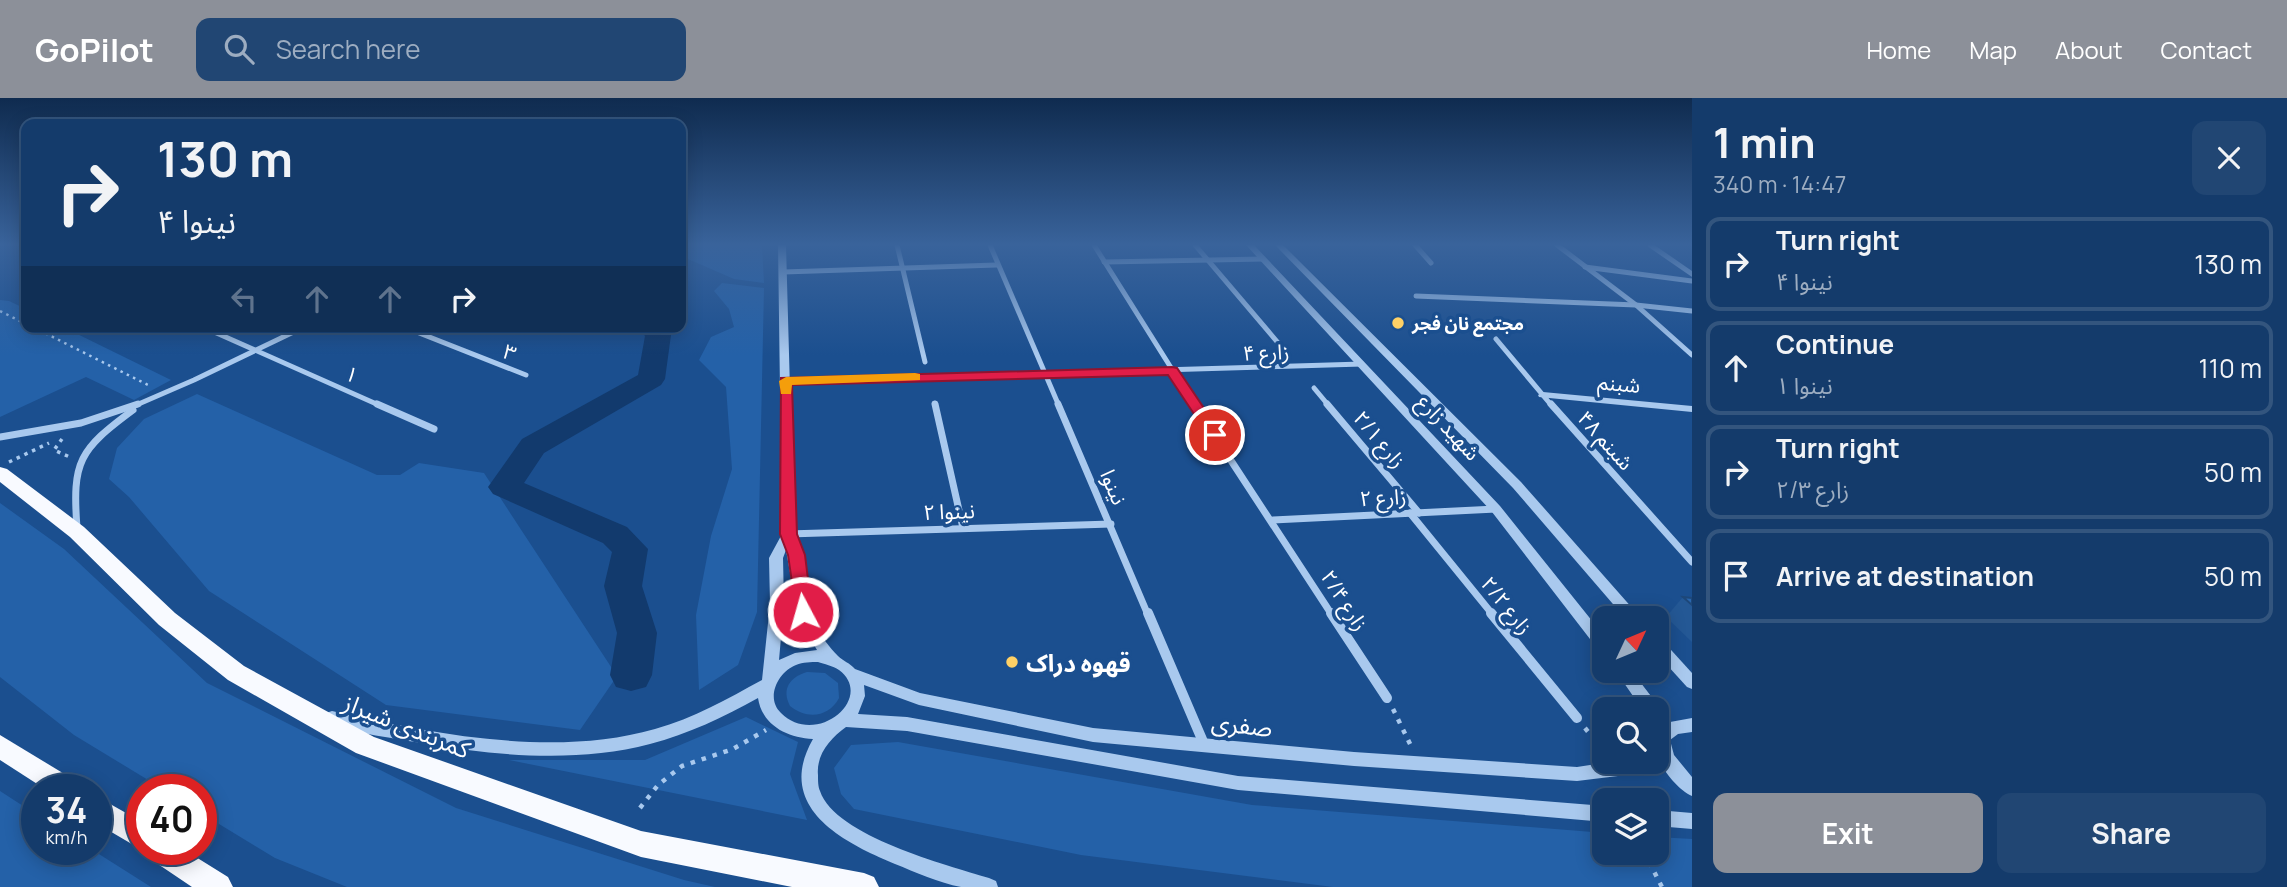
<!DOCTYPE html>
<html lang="en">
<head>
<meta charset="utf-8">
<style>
	body { margin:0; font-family:Manrope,"Noto Sans Arabic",sans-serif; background:#214673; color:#f1f3f6; height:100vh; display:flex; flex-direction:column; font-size:26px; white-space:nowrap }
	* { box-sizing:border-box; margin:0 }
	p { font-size:23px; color:#9dadc1 }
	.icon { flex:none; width:38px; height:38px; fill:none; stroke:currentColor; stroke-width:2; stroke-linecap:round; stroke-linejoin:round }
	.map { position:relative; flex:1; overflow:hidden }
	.drawer { display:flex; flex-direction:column; background:#143b6b; width:595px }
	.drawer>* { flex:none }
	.top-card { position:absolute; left:21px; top:21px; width:665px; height:214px; border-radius:14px; box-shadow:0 4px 18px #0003,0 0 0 2px #33557e; background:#143b6b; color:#f1f3f6; overflow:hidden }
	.needle { width:46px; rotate:46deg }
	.tools { position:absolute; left:1592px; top:508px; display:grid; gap:14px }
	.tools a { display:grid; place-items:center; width:77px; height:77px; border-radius:14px; background:#143b6b; box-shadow:0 4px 18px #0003,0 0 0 2px #33557e; font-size:35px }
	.speed { position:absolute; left:21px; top:676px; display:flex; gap:14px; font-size:35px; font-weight:700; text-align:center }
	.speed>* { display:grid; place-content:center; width:91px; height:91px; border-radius:50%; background:#143b6b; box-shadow:0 4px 18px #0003,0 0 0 2px #33557e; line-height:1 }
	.speed small { font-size:18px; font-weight:400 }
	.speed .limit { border:10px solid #d22; background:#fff; color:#111 }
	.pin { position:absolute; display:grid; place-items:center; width:60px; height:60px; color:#fff; margin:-30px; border:4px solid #fff; border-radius:50%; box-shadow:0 2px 7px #0007 }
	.me { position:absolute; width:77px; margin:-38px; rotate:354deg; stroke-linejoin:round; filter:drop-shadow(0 0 5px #0008) }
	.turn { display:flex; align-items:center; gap:24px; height:147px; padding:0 21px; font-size:32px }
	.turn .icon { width:91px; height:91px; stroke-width:2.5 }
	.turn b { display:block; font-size:49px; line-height:60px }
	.lanes { display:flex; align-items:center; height:66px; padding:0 21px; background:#0003; justify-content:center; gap:35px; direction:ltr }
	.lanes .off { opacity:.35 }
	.round { display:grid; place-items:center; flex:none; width:74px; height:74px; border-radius:14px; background:#214673 }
	.head { display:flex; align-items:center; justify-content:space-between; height:119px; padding:0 21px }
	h1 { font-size:42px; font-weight:700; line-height:52px }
	.primary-button { display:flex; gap:14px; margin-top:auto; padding:14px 21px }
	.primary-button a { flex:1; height:80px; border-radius:14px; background:#8c9099; color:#fff; font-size:28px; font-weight:700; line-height:80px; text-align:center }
	.primary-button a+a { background:#214673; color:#f1f3f6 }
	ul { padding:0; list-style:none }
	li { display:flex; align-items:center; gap:21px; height:94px; margin:0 14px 10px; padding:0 7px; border:4px solid #33557e; border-radius:14px }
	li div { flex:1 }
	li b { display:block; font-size:26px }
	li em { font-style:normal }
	header { display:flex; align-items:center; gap:42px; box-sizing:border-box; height:98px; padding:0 35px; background:#8c9099; color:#fff }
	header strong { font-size:33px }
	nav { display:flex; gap:38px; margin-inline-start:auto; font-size:24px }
	.search { width:490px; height:63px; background:#214673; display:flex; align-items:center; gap:18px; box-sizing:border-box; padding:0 24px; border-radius:14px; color:#9dadc1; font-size:26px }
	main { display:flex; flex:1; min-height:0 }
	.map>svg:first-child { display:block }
	.green { fill:#2461a8 }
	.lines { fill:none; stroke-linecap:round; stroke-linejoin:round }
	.river { fill:#123a6d; fill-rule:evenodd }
	.path-far2 { stroke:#a9c9ee; stroke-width:2.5; stroke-dasharray:2.5 4.5; stroke-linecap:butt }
	.path-far1 { stroke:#a9c9ee; stroke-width:3.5; stroke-dasharray:3.5 5; stroke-linecap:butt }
	.path { stroke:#a9c9ee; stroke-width:4.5; stroke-dasharray:4.5 7; stroke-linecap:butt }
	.minor-far2 { stroke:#a9c9ee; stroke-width:5 }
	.minor-far1 { stroke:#a9c9ee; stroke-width:7 }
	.minor { stroke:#a9c9ee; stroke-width:10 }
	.tertiary { fill:#a9c9ee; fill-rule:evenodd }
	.trunk { fill:#f8faff; fill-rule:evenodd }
	.wall { fill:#245895 }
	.building { fill:#2a66ad; stroke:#1d4779; stroke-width:2 }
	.route { fill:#e11d48; stroke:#92132f; stroke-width:2 }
	.slow { fill:#f59e0b }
	.poi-dot { fill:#ffd166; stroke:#1b4f8f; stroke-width:2.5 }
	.labels { text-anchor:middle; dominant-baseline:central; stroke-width:7; stroke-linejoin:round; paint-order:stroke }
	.far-poi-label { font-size:18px; font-weight:bold; fill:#fff; stroke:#1b4f8f; text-anchor:start }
	.street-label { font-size:21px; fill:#fff; stroke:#1b4f8f }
	.near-poi-label { font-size:24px; font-weight:bold; fill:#fff; stroke:#1b4f8f; text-anchor:start }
	.near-street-label { font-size:24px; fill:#fff; stroke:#1b4f8f }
</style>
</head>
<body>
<header>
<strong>GoPilot</strong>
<div class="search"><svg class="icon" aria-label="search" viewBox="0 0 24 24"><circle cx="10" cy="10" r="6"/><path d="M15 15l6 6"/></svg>Search here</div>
<nav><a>Home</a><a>Map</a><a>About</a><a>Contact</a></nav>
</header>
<main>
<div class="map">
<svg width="1692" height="789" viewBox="0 0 1692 789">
	<rect width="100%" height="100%" fill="#1b4f8f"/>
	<g class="green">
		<polygon points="681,147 762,147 764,185 734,181 681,158"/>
		<polygon points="722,185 764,190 757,514 738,567 699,592 696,517 711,438 732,371 726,289 699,262 711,239 734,229 729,211 714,193"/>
		<polygon points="0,202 9,203 26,211 26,229 63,229 171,282 134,302 86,279 0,319"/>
		<polygon points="197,296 377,377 400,377 419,365 484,375 617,578 580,632 386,607 209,493 129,399 109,381 117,350 144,321"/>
		<polygon points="0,405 64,451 207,585 456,710 684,782 715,789 347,789 275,760 201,715 201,691 163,691 74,637 0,579"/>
		<path d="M807 574 825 575 838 585 839 600C829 619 807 622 790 608 781 591 790 579 807 574Z"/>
		<polygon points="746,619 798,644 790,676 807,722 509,662 645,662"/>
		<polygon points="898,644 1252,707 1605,735 1605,754 1657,754 1657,739 1692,741 1692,789 1333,789 1081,757 854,711 841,696 834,670 851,647"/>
		<polygon points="0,693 37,717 37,751 91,751 151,789 0,789"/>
	</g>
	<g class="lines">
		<polygon class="river" points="638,229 665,229 671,237 665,281 661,287 544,355 524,385 627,429 648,451 642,488 657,535 652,577 646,589 631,593 616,589 610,577 617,535 604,488 612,454 603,445 493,396 488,389 522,341 638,277 645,238"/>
		<g class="path-far2">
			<polyline points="0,213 26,226"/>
			<polyline points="33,229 150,288"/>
		</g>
		<g class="path-far1">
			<polyline points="62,341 54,352 72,360"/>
			<polyline points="9,364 49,345"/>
		</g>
		<g class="path">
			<polyline points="1393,611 1411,648"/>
			<polyline points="1585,630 1605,655"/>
			<polyline points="640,710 658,687 682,668 733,651 766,632"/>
			<polyline points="1644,754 1662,789"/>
		</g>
		<g class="minor-far2">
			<polyline points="897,147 925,264"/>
			<polyline points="990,147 1059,308"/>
			<polyline points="1094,147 1195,308"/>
			<polyline points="1195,147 1285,253"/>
			<polyline points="1415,147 1431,165"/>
			<polyline points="1557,147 1636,207 1692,257"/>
			<polyline points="1650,147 1692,176"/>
			<polyline points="1104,164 1263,161"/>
			<polyline points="1585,169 1692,183"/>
			<polyline points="783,174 996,167"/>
			<polyline points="1416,198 1636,207 1692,213"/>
			<polyline points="203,229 381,308"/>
			<polyline points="404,229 526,277"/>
			<polyline points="1496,241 1552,308"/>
			<polyline points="786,283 1362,266"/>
			<polyline points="1314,290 1329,308"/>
			<polyline points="134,308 194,282 304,229"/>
		</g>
		<g class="minor-far1">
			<polyline points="377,306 434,331"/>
			<polyline points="935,306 963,430"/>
			<polyline points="1058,306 1148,517"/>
			<polyline points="1194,306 1332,517"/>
			<polyline points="1327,306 1419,415"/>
			<polyline points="1551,306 1692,464"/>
			<polyline points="0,339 81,325 138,306"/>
			<polyline points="1410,415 1493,517"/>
			<polyline points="1273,422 1496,411"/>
			<path d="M77 430C72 363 79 352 133 312"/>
			<polyline points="788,436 1111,426"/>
		</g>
		<g class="minor">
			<polyline points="1148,515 1204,646"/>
			<polyline points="1331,515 1387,600"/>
			<polyline points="1491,515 1577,620"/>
		</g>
		<g class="tertiary">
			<path d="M778 147H786L794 436C804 465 802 501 815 527 820 537 830 550 838 558 843 563 850 565 855 571L920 595 1093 630 1354 654 1577 669 1616 663H1639L1637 668 1618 678 1577 683 1354 668 1093 644 919 607 864 587 865 598 858 616 907 619 1238 678 1605 708V724L1238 692 907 633 846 629C831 640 816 656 818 677 818 682 818 689 820 693 835 738 947 767 989 780L996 783 998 789C986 789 973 789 961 789 939 785 915 774 895 766 842 744 774 709 813 641 787 640 762 627 758 600 724 619 688 636 650 646 578 665 499 658 426 646 393 640 358 636 326 625L324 620 326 615 332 613C433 636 554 660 655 631 694 620 727 601 762 582L770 506 769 460 782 436ZM786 452 798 520 817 552 795 555 779 562 784 506 783 460ZM818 564C824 566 833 568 839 572 876 600 816 650 781 615 765 600 778 574 796 567 803 564 811 564 818 564Z"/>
			<polygon points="1246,147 1254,147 1500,408 1605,539 1605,556 1600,554 1492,414"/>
			<polygon points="1275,147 1283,147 1521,384 1641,520 1625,520 1513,390"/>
			<polygon points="1543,294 1692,308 1692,314 1539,299 1538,297"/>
			<polygon points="1657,540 1662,542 1692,575 1692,591 1687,589 1657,556"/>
			<path d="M1615 572H1631L1657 606 1658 613 1663 614 1670 624 1692 620V634L1678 636 1670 642 1674 657 1692 679V698C1678 692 1660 670 1657 655 1655 643 1657 624 1657 611H1642Z"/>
			<polygon points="1657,712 1692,715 1692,731 1657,728"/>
		</g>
		<g class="trunk">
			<polygon points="0,369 7,371 84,429 175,515 244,568 374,639 641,733 864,775 874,779 879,789 792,789 641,759 356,655 228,582 159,527 70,439 0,384"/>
			<polygon points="0,637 76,683 80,691 45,691 0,662"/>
			<polygon points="96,698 142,724 142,751 183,751 228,779 233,789 192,789 149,760 145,751 142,752 96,725"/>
		</g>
	</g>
	<polygon class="wall" points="1683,499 1692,500 1692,544 1666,519"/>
	<polygon class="building" points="1683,499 1692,500 1692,507"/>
	<linearGradient id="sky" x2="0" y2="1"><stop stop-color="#0f2b4f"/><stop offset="0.57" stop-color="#39639b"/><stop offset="1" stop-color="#39639b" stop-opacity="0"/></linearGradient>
	<rect width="1692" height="257" fill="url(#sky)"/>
	<polygon class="route" points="1172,269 1177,270 1222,337 1220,340 1210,340 1168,277 792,287 797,436 805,457 812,514 810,519 797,519 788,457 780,436 781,280"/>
	<polygon class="slow" points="915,275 920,276 920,282 792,287 791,296 781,296 779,283 786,279"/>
	<g class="poi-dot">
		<circle cx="1398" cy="225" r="7"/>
		<circle cx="1012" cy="564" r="7"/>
	</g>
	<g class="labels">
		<g class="far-poi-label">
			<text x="1412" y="225">مجتمع نان فجر</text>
		</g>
		<g class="street-label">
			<text transform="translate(510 254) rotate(21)">۳</text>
			<text transform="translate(1266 254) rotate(-2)">۴ زارع</text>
			<text transform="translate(352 276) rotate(24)">۱</text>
			<text transform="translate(1619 285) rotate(5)">شبنم</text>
			<text transform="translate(1449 329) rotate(47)">شهید زارع</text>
			<text transform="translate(1380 341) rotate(50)">۲/۱ زارع</text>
			<text transform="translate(1606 342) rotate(48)">۴۸ شبنم</text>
			<text transform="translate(1114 389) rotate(67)">نینوا</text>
			<text transform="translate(1383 399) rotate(-3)">۲ زارع</text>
			<text transform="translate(949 413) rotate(-2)">۲ نینوا</text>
			<text transform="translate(1345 502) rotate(57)">۲/۴ زارع</text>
			<text transform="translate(1507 507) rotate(51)">۲/۲ زارع</text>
		</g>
		<g class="near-poi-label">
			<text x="1026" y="564">قهوه دراک</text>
		</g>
		<g class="near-street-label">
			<text transform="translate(1242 626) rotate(6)">صفری</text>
			<text transform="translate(407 627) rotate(22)">کمربندی شیراز</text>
		</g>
	</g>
</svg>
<div class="tools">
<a><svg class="needle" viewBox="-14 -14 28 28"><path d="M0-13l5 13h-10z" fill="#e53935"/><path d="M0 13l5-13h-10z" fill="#9dadc1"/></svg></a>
<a><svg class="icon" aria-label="search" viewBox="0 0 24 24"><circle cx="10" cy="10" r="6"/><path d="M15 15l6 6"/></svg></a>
<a><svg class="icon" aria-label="layers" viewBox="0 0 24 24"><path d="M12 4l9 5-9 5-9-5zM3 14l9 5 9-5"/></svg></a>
</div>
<div class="speed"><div>34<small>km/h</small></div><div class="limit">40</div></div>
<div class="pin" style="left:1215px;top:337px;background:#d93025"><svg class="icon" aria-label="arrive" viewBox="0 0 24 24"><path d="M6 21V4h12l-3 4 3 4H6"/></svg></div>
<svg class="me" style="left:803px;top:514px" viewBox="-20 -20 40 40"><circle r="17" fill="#e11d48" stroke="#fff" stroke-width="3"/><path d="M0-11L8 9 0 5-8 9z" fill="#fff"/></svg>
<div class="top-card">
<div class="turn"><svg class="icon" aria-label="right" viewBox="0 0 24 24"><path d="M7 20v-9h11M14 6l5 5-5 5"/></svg><div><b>130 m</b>۴ نینوا</div></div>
<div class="lanes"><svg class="icon off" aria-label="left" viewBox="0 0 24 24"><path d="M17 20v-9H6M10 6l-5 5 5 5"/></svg><svg class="icon off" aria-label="ahead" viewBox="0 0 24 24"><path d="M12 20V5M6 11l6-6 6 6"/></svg><svg class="icon off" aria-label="ahead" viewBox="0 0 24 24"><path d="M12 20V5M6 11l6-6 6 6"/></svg><svg class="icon" aria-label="right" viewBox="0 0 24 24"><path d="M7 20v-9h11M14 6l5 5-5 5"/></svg></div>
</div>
</div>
<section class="drawer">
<div class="head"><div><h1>1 min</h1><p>340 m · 14:47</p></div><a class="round"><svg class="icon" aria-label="close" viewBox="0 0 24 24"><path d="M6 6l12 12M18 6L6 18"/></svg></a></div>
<ul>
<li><svg class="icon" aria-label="right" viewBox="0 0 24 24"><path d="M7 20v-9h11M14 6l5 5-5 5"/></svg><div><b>Turn right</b><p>۴ نینوا</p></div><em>130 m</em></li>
<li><svg class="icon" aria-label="ahead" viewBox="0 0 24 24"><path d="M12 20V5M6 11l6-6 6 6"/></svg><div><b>Continue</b><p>۱ نینوا</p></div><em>110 m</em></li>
<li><svg class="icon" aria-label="right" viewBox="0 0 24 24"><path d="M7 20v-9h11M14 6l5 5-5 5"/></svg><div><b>Turn right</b><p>۲/۳ زارع</p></div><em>50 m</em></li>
<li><svg class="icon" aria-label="arrive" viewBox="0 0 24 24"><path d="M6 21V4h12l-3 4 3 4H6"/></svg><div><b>Arrive at destination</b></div><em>50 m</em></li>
</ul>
<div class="primary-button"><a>Exit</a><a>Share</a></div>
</section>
</main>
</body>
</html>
